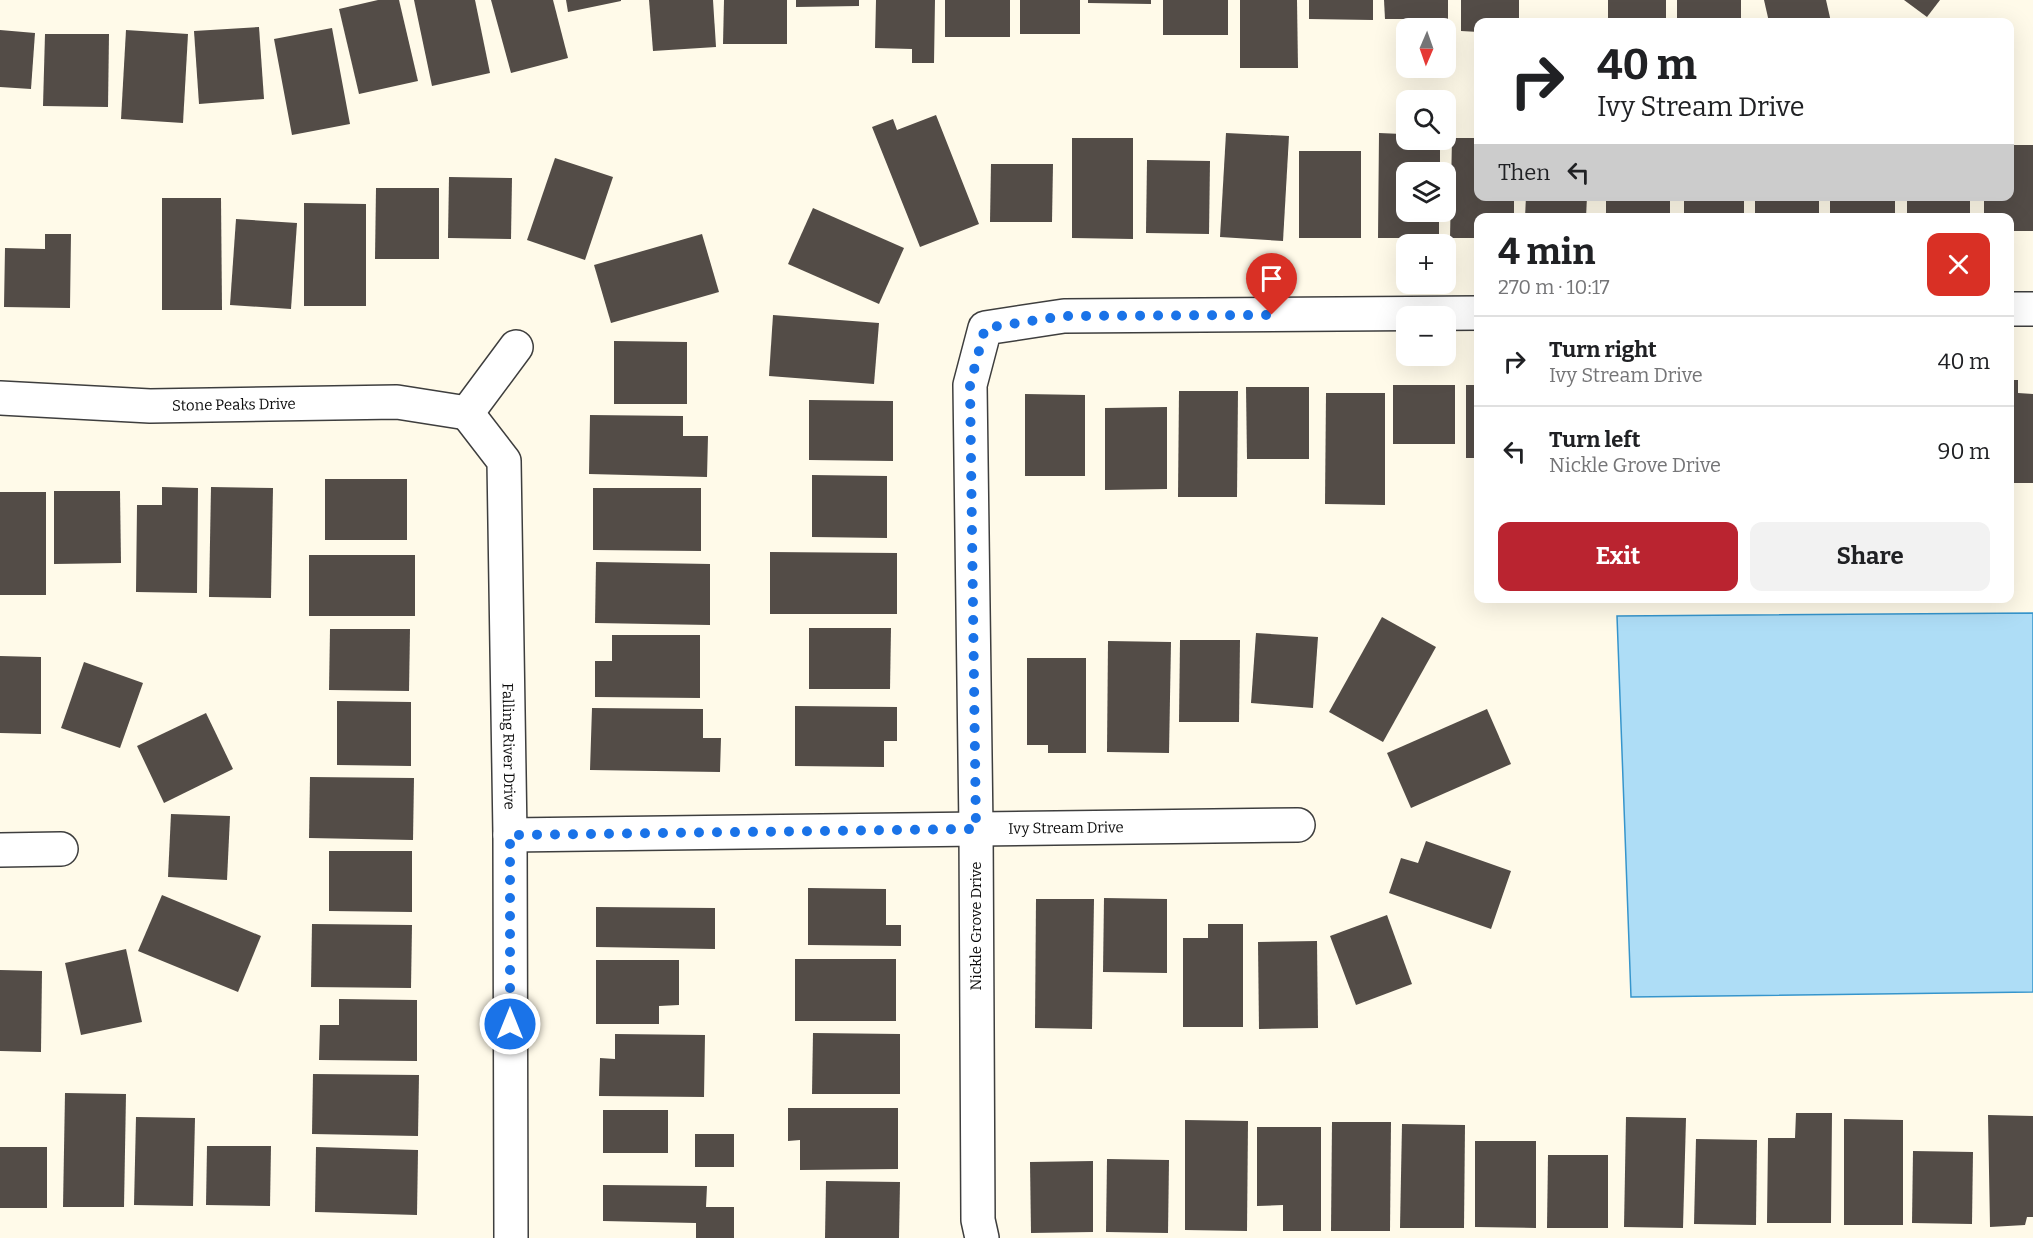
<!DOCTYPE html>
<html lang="en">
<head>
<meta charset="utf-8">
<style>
	body { margin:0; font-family:Bitter,serif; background:#f2f2f2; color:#202124; height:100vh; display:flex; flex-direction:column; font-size:22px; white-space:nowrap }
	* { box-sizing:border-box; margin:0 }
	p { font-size:20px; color:#757577 }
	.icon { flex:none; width:33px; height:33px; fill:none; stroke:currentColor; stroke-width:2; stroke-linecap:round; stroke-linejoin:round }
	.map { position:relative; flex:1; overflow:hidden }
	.panel { position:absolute; left:1474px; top:213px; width:540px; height:390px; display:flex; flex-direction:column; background:#fff; border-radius:12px; box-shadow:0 6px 24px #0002 }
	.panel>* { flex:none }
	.guide { position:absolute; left:1474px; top:18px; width:540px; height:183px; border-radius:12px; box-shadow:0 6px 24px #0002; background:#fff; color:#202124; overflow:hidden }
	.needle { width:39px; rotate:182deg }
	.tools { position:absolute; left:1396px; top:18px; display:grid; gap:12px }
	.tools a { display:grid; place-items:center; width:60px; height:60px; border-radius:12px; background:#fff; box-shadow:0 6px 24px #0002; font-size:30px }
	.pin { position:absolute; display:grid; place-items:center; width:51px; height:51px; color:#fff; margin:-62px -26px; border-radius:50% 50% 50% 0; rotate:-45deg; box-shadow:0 0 6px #0007 }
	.pin .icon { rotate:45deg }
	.me { position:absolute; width:66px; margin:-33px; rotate:0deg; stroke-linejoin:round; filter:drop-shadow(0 0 4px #0008) }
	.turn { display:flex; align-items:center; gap:21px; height:126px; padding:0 24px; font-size:27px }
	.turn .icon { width:78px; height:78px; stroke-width:2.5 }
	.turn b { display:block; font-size:42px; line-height:51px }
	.then { display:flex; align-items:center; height:57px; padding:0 24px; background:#0003; gap:12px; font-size:22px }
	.round { display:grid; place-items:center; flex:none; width:63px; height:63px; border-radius:12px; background:#f2f2f2 }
	.headline { display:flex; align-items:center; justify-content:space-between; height:102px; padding:0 24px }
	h1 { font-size:36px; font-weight:700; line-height:45px }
	.primary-button { display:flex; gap:12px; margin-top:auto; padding:12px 24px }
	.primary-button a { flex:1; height:69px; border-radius:12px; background:#ba2430; color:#fff; font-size:24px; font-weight:700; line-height:69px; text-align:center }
	.primary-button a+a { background:#f2f2f2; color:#202124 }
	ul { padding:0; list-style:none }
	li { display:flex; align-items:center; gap:18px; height:90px; padding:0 24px; border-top:2px solid #e0e0e0 }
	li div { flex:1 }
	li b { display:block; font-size:22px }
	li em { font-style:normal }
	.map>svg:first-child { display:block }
	.water { fill:#aeddf6; stroke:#3695cc; stroke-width:1.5 }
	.building { fill:#534c47 }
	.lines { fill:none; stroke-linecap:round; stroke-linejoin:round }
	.street-casing { stroke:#3e3e3e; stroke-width:36 }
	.street { stroke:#fff; stroke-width:33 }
	.route { stroke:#1a73e8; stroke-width:10; stroke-dasharray:0 18 }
	.labels { text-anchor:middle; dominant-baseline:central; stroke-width:6; stroke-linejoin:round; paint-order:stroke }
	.street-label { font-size:15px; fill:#0b0b0b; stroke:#fff }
</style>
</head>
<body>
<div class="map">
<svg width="2033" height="1238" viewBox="0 0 2033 1238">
	<rect width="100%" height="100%" fill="#fffae9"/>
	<polygon class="water" points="2033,613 2033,992 1631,997 1617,616"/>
	<g class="building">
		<polygon points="378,0 399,0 418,81 359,94 339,9"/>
		<polygon points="414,0 475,0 490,73 432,86"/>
		<polygon points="491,0 553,0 568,58 511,73"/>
		<polygon points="566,0 621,0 621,1 568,12"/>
		<polygon points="649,0 713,0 716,47 653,51"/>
		<polygon points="724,0 787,0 787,44 723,44"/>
		<polygon points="796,0 859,0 859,6 796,7"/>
		<polygon points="876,0 935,0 934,63 912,63 912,49 875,48"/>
		<rect x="945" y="0" width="65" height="37"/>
		<rect x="1020" y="0" width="60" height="34"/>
		<polygon points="1088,0 1151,0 1151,4 1088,3"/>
		<rect x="1163" y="0" width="65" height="35"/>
		<polygon points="1240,0 1297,0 1298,68 1240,68"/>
		<polygon points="1309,0 1373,0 1373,20 1309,19"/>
		<polygon points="1384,0 1448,0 1448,19 1385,19"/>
		<polygon points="1461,0 1519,0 1519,22 1479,22 1479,32 1461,31"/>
		<rect x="1608" y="0" width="58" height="22"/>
		<rect x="1677" y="0" width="64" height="22"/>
		<polygon points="1764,0 1826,0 1831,22 1769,22"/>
		<polygon points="1904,0 1940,0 1927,17"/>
		<polygon points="259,27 264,99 199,104 194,31"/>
		<polygon points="332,28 350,124 292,135 274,39"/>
		<polygon points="0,30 35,33 31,89 0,87"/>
		<polygon points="126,30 188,34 183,123 121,119"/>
		<polygon points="45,34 109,34 108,107 43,106"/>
		<polygon points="936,115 979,224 920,247 872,127 893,119 897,130"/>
		<polygon points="1403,122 1407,122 1407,140 1440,140 1440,172 1407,172 1407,212 1439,212 1439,238 1378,238 1379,133 1402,134"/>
		<polygon points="1226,133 1289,136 1283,241 1220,237"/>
		<polygon points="1072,138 1133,138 1133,239 1072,238"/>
		<polygon points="1452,138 1479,138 1479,196 1514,196 1514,218 1479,218 1479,238 1450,238"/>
		<polygon points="2010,145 2033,145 2033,231 2010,231 2010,218 1984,218 1984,196 2010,196"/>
		<rect x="1299" y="151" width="62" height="87"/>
		<polygon points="555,158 613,177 585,260 527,240"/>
		<polygon points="1147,160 1210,161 1209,234 1146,233"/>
		<polygon points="991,164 1053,164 1052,222 990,222"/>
		<polygon points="449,177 512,178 511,239 448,238"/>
		<polygon points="376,188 439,188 439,259 375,259"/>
		<polygon points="1526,196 1587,196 1586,218 1525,218"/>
		<rect x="1606" y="196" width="64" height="22"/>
		<rect x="1684" y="196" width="60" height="22"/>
		<rect x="1755" y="196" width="64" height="22"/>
		<rect x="1830" y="196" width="65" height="22"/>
		<rect x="1907" y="196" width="63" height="22"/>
		<polygon points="162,198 221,198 222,310 162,310"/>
		<polygon points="304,203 366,204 366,306 304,306"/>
		<polygon points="813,208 904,248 879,304 788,264"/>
		<polygon points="236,219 297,223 291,309 230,305"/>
		<polygon points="45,234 71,234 70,308 4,307 5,248 45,249"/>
		<polygon points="702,234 719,292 611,323 594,265"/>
		<polygon points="773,315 879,323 874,384 769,376"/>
		<polygon points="614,341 687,342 687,404 614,404"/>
		<polygon points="2010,380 2018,380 2018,393 2033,394 2033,483 2010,483"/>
		<rect x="1393" y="385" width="62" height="59"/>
		<rect x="1466" y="385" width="13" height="73"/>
		<polygon points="1246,387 1309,387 1309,459 1247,459"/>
		<polygon points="1179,391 1238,391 1237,497 1178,497"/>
		<polygon points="1326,393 1385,393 1385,505 1325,504"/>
		<polygon points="1025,394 1085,395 1085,476 1025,476"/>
		<polygon points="809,400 893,401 893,461 809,460"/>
		<polygon points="1167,407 1167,489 1105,490 1105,408"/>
		<polygon points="590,415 683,416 683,436 708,436 707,477 589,474"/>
		<polygon points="812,475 887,476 887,538 812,537"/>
		<rect x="325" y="479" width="82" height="61"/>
		<polygon points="162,487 198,488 197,593 136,592 137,505 162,505"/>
		<polygon points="211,487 273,488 271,598 209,597"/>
		<polygon points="593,488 701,488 701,551 593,550"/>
		<polygon points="54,491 120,491 121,563 54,564"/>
		<rect x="0" y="492" width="46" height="103"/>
		<polygon points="770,552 897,553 897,614 770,614"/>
		<rect x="309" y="555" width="106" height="61"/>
		<polygon points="596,562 710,564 710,625 595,623"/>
		<polygon points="1382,617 1436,647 1383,742 1329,712"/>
		<polygon points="809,628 891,628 890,689 809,689"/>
		<polygon points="330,629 410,629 409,691 329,690"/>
		<polygon points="1256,633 1318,637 1313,708 1251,703"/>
		<polygon points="612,635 700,635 700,698 595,697 595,661 612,661"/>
		<polygon points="1180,640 1240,640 1239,722 1179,722"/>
		<polygon points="1108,641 1171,642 1169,753 1107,752"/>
		<polygon points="0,656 41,657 41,734 0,733"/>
		<polygon points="1027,658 1086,658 1086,753 1048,753 1048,745 1027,745"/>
		<polygon points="84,662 143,683 120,748 61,728"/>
		<polygon points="337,701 411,702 411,766 337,765"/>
		<polygon points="795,706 897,707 897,741 884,741 884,767 795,766"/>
		<polygon points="592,708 703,709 703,738 721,738 720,772 590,770"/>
		<polygon points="1487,709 1511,764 1411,808 1387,753"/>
		<polygon points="206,713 233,769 164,803 137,746"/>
		<polygon points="310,777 414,778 413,840 309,838"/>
		<polygon points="171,814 230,816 227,880 168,877"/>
		<polygon points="1426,841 1511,871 1491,929 1389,893 1401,858 1418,863"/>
		<polygon points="329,851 412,851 412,912 329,911"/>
		<polygon points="808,888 886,889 886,925 901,925 901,946 808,945"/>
		<polygon points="162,895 261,936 238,992 138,951"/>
		<polygon points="1104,898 1167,899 1167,973 1103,972"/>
		<polygon points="1036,899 1094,899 1092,1029 1035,1028"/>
		<polygon points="596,907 715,908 715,949 596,947"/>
		<polygon points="1387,915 1412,984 1356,1005 1330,936"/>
		<polygon points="312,924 412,925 411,988 311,987"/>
		<polygon points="1208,924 1243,924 1243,1027 1183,1027 1183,938 1208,938"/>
		<polygon points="1317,941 1318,1028 1259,1029 1258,942"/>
		<polygon points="126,949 142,1022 81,1035 65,963"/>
		<rect x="795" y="959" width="101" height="62"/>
		<polygon points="596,960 679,960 679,1005 659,1006 659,1024 596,1024"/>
		<polygon points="0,970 42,971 41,1052 0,1051"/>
		<polygon points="339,999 417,1000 417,1061 319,1060 320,1025 339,1025"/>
		<polygon points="813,1033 900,1034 900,1094 812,1094"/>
		<polygon points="615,1034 705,1035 704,1097 599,1096 600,1058 615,1059"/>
		<polygon points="313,1074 419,1075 418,1136 312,1134"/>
		<polygon points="65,1093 126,1094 124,1207 63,1207"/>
		<polygon points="788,1108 898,1108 898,1169 800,1170 800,1140 788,1141"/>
		<rect x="603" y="1110" width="65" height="43"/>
		<polygon points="1796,1113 1832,1113 1831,1223 1767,1223 1768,1138 1795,1138"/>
		<polygon points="1988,1115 2033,1116 2033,1217 2027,1217 2025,1225 1990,1227"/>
		<polygon points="136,1117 195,1118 193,1206 134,1205"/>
		<polygon points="1626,1117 1686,1118 1683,1228 1624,1227"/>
		<polygon points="1844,1119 1903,1120 1903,1225 1844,1225"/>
		<polygon points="1185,1120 1248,1121 1247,1231 1185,1230"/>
		<polygon points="1332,1122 1391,1122 1390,1231 1331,1231"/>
		<polygon points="1402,1124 1465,1125 1464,1228 1400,1228"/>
		<polygon points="1257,1127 1321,1127 1321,1231 1283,1231 1283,1205 1257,1206"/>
		<rect x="695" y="1134" width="39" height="33"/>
		<polygon points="1696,1139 1757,1140 1756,1225 1694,1224"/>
		<polygon points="1475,1141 1536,1141 1536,1228 1475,1227"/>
		<polygon points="207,1146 271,1146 270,1206 206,1205"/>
		<rect x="0" y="1147" width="47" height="61"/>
		<polygon points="316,1147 418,1150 417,1215 315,1212"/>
		<polygon points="1913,1151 1973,1152 1972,1224 1912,1223"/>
		<polygon points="1548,1155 1608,1155 1608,1228 1547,1228"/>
		<polygon points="1107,1159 1169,1160 1168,1233 1106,1232"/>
		<polygon points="1093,1161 1093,1232 1031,1233 1030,1162"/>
		<polygon points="826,1181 900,1182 899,1238 825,1238"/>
		<polygon points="603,1185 707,1186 706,1207 734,1207 734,1238 696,1238 696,1223 603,1221"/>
	</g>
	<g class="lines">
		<defs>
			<g id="street">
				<polyline points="2010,309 2033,309"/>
				<path id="s1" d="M0 398 150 406 397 402 467 413"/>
				<path id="s2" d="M467 413 504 461 510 835 511 1238"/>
				<polyline points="467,413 516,347"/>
				<path id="s3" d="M510 835 1298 825"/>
				<polyline points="0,850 61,849"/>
				<polyline points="982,1238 978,1220 976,829 970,385 985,328 1064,316 1479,313"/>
			</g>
		</defs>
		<use href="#street" class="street-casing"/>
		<use href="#street" class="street"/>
	</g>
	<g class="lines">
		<polyline class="route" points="510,1024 510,835 976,829 970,385 985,328 1064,316 1272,315"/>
	</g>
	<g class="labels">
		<g class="street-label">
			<text stroke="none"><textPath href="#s1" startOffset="234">Stone Peaks Drive</textPath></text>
			<text stroke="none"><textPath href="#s2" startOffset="346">Falling River Drive</textPath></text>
			<text stroke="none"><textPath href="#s3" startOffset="556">Ivy Stream Drive</textPath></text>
			<text transform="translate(976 926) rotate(-90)">Nickle Grove Drive</text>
		</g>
	</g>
</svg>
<div class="tools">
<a><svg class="needle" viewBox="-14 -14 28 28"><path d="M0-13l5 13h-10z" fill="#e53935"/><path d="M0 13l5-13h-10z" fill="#757577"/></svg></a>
<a><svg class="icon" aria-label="search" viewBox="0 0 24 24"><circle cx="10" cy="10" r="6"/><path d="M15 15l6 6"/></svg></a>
<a><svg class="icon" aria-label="layers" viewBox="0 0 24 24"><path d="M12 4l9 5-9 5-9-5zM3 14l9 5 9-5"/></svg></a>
<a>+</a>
<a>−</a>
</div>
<div class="pin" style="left:1272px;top:315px;background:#d93025"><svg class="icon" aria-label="arrive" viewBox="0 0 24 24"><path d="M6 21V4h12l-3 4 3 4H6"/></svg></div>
<svg class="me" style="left:510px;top:1024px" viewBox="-20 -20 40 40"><circle r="17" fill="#1a73e8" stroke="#fff" stroke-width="3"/><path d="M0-11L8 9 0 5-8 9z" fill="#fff"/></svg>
<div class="guide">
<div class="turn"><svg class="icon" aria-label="right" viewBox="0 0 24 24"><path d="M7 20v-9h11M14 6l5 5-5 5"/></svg><div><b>40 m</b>Ivy Stream Drive</div></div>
<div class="then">Then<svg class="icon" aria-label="left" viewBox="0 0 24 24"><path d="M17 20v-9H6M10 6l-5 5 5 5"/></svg></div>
</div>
<section class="panel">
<div class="headline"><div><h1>4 min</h1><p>270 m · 10:17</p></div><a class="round" style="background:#d93025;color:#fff"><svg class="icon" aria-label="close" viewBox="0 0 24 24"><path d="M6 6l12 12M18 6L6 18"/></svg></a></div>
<ul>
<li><svg class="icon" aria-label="right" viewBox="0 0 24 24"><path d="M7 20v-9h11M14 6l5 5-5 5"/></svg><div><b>Turn right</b><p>Ivy Stream Drive</p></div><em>40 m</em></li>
<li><svg class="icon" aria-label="left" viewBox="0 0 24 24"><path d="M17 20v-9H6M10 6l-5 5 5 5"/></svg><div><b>Turn left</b><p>Nickle Grove Drive</p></div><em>90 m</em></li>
</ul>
<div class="primary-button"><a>Exit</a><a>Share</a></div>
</section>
</div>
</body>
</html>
